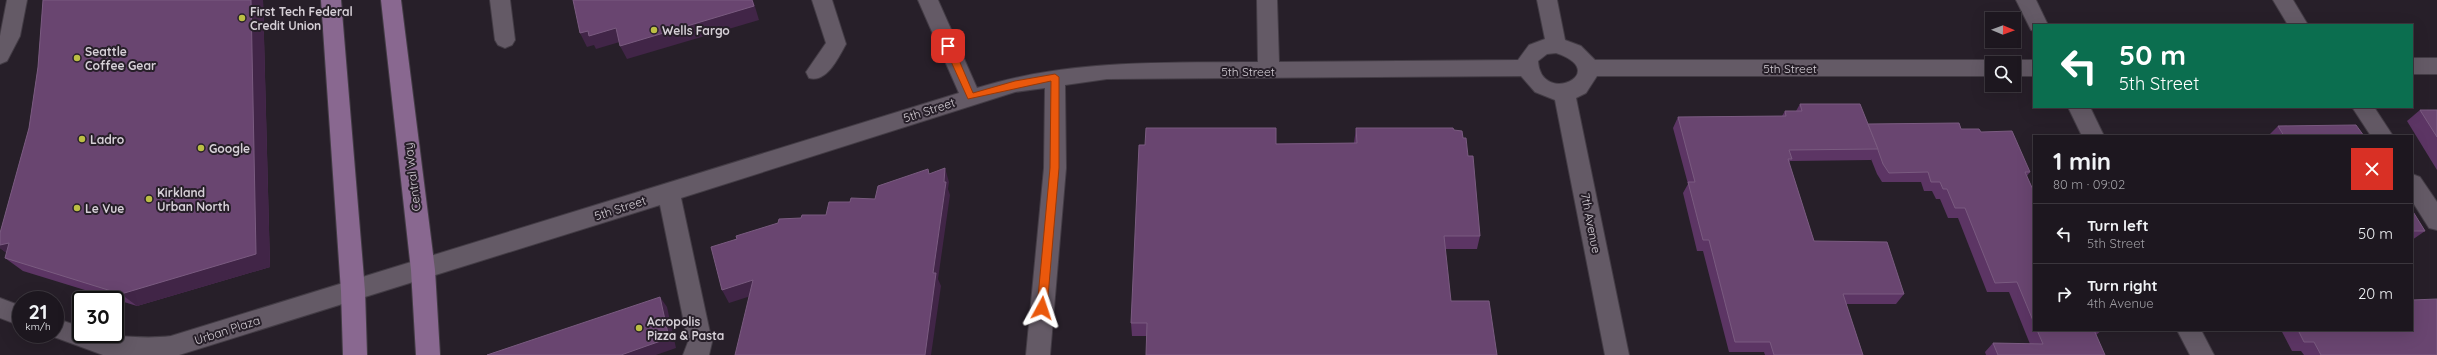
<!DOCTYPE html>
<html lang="en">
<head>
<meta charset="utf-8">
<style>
	body { margin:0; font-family:Quicksand,sans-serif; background:#2a242c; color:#f1f3f6; height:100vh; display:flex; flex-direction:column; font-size:15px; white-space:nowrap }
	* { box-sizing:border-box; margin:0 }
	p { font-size:13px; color:#a09fa4 }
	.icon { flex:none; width:22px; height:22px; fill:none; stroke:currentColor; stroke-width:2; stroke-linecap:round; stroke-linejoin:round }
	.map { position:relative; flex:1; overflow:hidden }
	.panel { position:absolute; left:2033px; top:135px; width:380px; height:196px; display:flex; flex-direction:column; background:#1d171f; border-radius:0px; box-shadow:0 4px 16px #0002,0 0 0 1px #3b363d }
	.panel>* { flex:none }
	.hud { position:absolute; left:2033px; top:24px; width:380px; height:84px; border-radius:0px; box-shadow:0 4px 16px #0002,0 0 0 1px #3b363d; background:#0b6e4f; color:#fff; overflow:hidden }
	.needle { width:26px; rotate:91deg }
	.buttons { position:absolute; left:1985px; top:12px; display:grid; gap:8px }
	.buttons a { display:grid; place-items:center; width:36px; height:36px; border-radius:0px; background:#1d171f; box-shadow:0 4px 16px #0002,0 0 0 1px #3b363d; font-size:20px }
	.speed { position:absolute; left:12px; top:291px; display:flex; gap:8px; font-size:20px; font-weight:700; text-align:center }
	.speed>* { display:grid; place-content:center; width:52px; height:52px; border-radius:50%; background:#1d171f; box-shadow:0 4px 16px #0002,0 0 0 1px #3b363d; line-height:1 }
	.speed small { font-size:10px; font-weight:400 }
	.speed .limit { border:2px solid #111; border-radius:6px; background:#fff; color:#111 }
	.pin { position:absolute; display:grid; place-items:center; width:34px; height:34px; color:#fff; margin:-17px; border-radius:8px; box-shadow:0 2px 6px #0006 }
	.me { position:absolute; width:44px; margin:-22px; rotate:5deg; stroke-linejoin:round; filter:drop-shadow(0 0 3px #0008) }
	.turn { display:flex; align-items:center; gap:14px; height:84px; padding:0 20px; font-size:18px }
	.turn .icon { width:52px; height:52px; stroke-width:2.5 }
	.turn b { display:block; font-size:28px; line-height:34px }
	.round { display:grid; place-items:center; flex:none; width:42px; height:42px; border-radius:0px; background:#2a242c }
	.head { display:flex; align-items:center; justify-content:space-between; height:68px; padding:0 20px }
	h1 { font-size:24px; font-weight:700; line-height:30px }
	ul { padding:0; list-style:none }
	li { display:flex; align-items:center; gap:12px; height:60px; padding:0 20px; border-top:1px solid #3b363d }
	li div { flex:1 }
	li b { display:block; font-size:15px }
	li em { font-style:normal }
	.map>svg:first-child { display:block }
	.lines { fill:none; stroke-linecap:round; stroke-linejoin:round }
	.minor-casing { stroke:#433c45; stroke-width:2 }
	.major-casing { stroke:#433c45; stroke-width:2 }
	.minor { fill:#645a66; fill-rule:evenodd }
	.major { fill:#896890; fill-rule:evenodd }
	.wall { fill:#5c3564 }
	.shaded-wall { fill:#412547 }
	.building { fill:#694570; stroke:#7a5b80 }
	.route { fill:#ea580c; stroke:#983908 }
	.poi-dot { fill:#bcbf44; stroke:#271f29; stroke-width:1.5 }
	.labels { text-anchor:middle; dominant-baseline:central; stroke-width:4; stroke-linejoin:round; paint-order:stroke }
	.poi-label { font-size:12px; font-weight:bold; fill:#d6d0d7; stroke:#271f29; text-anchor:start }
	.street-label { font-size:12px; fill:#d6d0d7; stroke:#271f29 }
</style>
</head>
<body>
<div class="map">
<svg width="2437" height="355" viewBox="0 0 2437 355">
	<rect width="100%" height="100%" fill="#271f29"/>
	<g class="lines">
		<defs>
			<g id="minor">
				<polygon points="7,0 27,0 20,36 7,61 0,64 0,36"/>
				<polygon points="490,0 510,0 515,40 512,45 505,48 498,45 495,40"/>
				<path d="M812 0H832L846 44C838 58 827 83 809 78L806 72 826 43Z"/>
				<path d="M918 0H938L977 88C1070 59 1162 63 1258 62L1257 0H1277L1279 62 1518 60 1529 45 1545 39 1537 0H1557L1565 40 1581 46 1595 60H1992L2000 63H1992V76H1597L1586 93 1576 98 1629 355H1605L1555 100 1535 92 1521 76 1107 79 1065 85 1066 168 1050 355H1026L1044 168 1045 88 1015 92 681 198 712 342 709 355H683L688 342 660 205 179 355H103L46 334H55V318L81 327V334C112 334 140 340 171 336L959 93ZM1556 53C1613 72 1541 107 1538 61L1547 54Z"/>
				<polygon points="2016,0 2036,0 2048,25 2034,25 2034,31 2031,30"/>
				<polygon points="2273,0 2293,0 2308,25 2288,25"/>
				<rect x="2412" y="58" width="25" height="16"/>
				<polygon points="2014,60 2034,60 2034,76 2014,76 2014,63 2006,63"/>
				<polygon points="2068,107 2090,107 2104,136 2082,136"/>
				<polygon points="2352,107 2374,107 2393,136 2371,136"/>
				<polygon points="2412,174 2420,177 2437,202 2437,230 2429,228 2412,201"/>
				<polygon points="0,298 21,306 21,326 0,318"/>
				<polygon points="2177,330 2201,330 2214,355 2190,355"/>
			</g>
			<g id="major">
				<polygon points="321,0 341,0 365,291 367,355 343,355 341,291"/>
				<polygon points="381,0 401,0 435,270 440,355 416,355 411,270"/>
			</g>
		</defs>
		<use href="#minor" class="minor-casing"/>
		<use href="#major" class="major-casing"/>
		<use href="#minor" class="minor"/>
		<use href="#major" class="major"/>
	</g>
	<g class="wall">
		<polygon points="43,0 263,0 270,267 137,306 23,271 5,258 7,253 0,248 0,233 29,128 38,67"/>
		<polygon points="1800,104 1868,124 1961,129 1981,132 2030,172 2027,176 2034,192 2034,330 2102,330 2096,335 2105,355 1986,355 1985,352 1993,343 2030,344 2009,292 1987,292 1958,218 1948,218 1940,199 1936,199 1932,191 1924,191 1921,182 1882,182 1877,174 1871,159 1871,160 1790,161 1789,163 1814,241 1904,294 1896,304 1846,304 1863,355 1765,355 1764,352 1729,352 1703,251 1697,251 1683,193 1688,184 1673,128 1678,117 1782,116 1785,111 1796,111"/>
		<polygon points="2420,110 2437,110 2437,170 2407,121"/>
		<polygon points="2278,126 2364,136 2268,136"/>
		<polygon points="1356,128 1454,130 1463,138 1468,156 1480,236 1477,249 1446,249 1146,336 1132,336 1131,323 1145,145 1354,143"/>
		<polygon points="2412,210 2425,231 2412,240"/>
		<polygon points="2281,330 2412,330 2437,355 2304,355 2301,351 2292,351"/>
	</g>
	<g class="shaded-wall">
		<polygon points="251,0 263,0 270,267 137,306 121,294"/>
		<polygon points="752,0 753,0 759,20 627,59 620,46"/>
		<polygon points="616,28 623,41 596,49 594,45 587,47 580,33 588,31"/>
		<polygon points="945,168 949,182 948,189 950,195 938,279 941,286 931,355 925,355 933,273 944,182"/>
		<polygon points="9,243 14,259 0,248 0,245"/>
		<polygon points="753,280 760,293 729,303 722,290"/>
		<polygon points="660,297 667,307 676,348 656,355 621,355"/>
	</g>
	<g class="building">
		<polygon points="43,0 251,0 256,254 121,294 5,258 9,243 0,245 0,233 29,128 38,67"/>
		<polygon points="573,0 752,0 754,6 620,46 616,28 589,36 588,31 580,33"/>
		<polygon points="1800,104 1860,104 1878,149 1789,150 1792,159 1788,159 1814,241 1887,242 1904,294 1843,294 1863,355 1774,355 1770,342 1735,342 1709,240 1703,240 1688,182 1695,182 1678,117 1786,116 1785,111 1802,111"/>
		<polygon points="2420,110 2437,110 2437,137"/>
		<polygon points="1959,123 1961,129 1979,129 1981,132 2012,131 2030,172 2025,172 2034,192 2034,323 2017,282 1995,283 1965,208 1955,208 1947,189 1943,189 1940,182 1931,182 1928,172 1889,173 1883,164 1878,150 1878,149 1868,124"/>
		<polygon points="2356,125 2364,136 2284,136 2278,126"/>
		<polygon points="1146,128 1276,128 1276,144 1357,143 1356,128 1453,128 1454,130 1462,131 1463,138 1466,138 1468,156 1473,156 1480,236 1444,236 1451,301 1489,301 1497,355 1146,355 1147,323 1131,323 1139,145 1145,145"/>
		<polygon points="945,168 944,182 946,182 933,273 936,273 925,355 735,355 753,280 722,290 711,247 737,239 736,236 778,223 779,219 801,218 802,215 826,215 829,202 850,202 851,198 875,199 878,186 928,169 929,174"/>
		<polygon points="2412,210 2425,231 2412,231"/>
		<polygon points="660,297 669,338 621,355 487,355"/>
		<polygon points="2437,299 2437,355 2321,355 2314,342 2304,342 2298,330 2412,330 2412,300"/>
		<polygon points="2037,330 2094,330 2105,355 1998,355 1993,343 2043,344"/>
	</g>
	<polygon class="route" points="948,43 953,46 973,93 1015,81 1055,74 1059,77 1059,168 1047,308 1042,313 1037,308 1050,168 1051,81 968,99 944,46"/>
	<g class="poi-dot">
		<circle cx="242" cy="18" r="4"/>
		<circle cx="654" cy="30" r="4"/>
		<circle cx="77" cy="58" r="4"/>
		<circle cx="82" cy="139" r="4"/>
		<circle cx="201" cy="148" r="4"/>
		<circle cx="149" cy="199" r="4"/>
		<circle cx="77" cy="208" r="4"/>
		<circle cx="639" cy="328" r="4"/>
	</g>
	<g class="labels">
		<g class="poi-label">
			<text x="250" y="11">First Tech Federal<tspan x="250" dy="14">Credit Union</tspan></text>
			<text x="662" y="30">Wells Fargo</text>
			<text x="85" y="51">Seattle<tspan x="85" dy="14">Coffee Gear</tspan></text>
			<text x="90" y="139">Ladro</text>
			<text x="209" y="148">Google</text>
			<text x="157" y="192">Kirkland<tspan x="157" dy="14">Urban North</tspan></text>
			<text x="85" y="208">Le Vue</text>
			<text x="647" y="321">Acropolis<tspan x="647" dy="14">Pizza &amp; Pasta</tspan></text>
		</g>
		<g class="street-label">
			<text x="1790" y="68">5th Street</text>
			<text x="1248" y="71">5th Street</text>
			<text transform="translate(929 110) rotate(-18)">5th Street</text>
			<text transform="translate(412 177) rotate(-97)">Central Way</text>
			<text transform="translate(620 208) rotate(-18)">5th Street</text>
			<text transform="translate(1591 223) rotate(79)">7th Avenue</text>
			<text transform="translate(227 330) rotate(-18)">Urban Plaza</text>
		</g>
	</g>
</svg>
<div class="buttons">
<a><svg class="needle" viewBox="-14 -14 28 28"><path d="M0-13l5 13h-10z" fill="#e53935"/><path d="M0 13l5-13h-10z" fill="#a09fa4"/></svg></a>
<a><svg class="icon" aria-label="search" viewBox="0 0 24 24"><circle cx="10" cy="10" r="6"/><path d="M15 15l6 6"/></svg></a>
</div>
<div class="speed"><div>21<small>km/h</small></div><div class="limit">30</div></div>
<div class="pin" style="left:948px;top:46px;background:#d93025"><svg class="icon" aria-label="arrive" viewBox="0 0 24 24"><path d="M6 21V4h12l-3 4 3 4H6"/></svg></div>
<svg class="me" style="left:1042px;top:308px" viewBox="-20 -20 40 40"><path d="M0-17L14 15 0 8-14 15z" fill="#ea580c" stroke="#fff" stroke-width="4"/></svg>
<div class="hud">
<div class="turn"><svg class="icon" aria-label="left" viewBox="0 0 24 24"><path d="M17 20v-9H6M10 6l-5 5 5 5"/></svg><div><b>50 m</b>5th Street</div></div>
</div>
<section class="panel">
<div class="head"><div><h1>1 min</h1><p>80 m · 09:02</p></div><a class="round" style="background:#d93025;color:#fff"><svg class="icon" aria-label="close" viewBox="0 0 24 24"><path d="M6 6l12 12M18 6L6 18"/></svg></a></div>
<ul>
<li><svg class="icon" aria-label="left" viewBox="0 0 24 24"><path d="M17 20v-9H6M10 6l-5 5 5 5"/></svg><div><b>Turn left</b><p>5th Street</p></div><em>50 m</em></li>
<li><svg class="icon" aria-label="right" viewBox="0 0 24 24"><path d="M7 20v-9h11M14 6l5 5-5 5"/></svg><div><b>Turn right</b><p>4th Avenue</p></div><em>20 m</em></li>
</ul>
</section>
</div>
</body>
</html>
